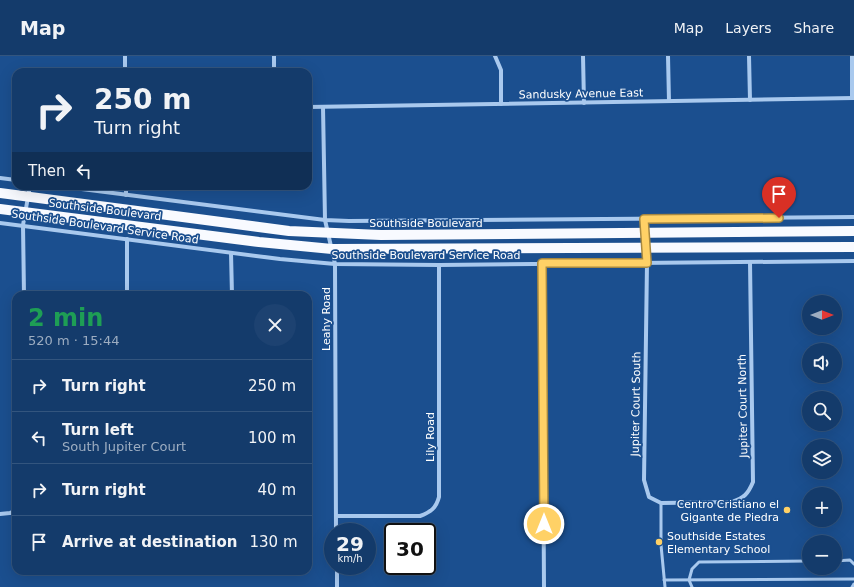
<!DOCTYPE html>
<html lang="en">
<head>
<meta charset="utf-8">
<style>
	body { margin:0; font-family:"DejaVu Sans",sans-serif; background:#1d4271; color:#f1f3f6; height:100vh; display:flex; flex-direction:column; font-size:15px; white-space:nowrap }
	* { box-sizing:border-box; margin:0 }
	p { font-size:13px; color:#9dadc1 }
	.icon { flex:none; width:22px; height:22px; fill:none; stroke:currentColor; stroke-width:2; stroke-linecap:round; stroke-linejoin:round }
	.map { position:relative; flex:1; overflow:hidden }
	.side { position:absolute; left:12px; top:235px; width:300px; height:284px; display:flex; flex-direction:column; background:#143b6b; border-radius:12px; box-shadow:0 4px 16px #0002,0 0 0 1px #33557e }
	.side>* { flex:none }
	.guide { position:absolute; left:12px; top:12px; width:300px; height:122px; border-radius:12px; box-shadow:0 4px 16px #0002,0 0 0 1px #33557e; background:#143b6b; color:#f1f3f6; overflow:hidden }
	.needle { width:26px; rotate:90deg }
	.buttons { position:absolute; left:802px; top:239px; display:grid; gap:8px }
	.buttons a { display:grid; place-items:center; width:40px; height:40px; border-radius:50%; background:#143b6b; box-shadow:0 4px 16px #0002,0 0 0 1px #33557e; font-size:20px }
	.speed { position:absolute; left:324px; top:467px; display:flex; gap:8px; font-size:20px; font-weight:700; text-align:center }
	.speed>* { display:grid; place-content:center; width:52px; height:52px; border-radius:50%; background:#143b6b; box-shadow:0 4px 16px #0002,0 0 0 1px #33557e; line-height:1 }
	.speed small { font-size:10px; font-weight:400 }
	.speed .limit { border:2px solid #111; border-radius:6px; background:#fff; color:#111 }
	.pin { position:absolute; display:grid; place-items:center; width:34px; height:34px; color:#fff; margin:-41px -17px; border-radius:50% 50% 50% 0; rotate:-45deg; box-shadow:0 0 4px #0007 }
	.pin .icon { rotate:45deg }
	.me { position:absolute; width:44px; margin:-22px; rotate:0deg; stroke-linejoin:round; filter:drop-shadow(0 0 3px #0008) }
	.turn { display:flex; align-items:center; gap:14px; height:84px; padding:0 16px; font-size:18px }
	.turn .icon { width:52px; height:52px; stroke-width:2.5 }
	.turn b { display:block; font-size:28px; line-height:34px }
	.then { display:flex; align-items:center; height:38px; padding:0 16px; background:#0003; gap:8px; font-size:15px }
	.round { display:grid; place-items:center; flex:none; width:42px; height:42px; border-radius:21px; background:#1d4271 }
	.headline { display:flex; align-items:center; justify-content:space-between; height:68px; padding:0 16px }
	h1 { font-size:24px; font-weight:700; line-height:30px; color:#1e9e55 }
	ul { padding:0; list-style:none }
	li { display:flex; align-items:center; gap:12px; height:52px; padding:0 16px; border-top:1px solid #33557e }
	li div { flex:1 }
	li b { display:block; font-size:15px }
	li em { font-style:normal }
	header { display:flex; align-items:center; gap:24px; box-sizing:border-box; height:56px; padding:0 20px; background:#143b6b; border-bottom:1px solid #33557e }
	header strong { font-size:19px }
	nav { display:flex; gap:22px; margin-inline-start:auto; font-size:14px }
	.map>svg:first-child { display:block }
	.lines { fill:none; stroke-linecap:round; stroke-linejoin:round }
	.service { stroke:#a9c9ee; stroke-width:3 }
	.minor { stroke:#a9c9ee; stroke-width:4 }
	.trunk { stroke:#f8faff; stroke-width:10 }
	.route-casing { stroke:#a68842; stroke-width:10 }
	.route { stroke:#ffd166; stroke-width:7 }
	.poi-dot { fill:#ffd166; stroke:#1b4f8f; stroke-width:1.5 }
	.labels { text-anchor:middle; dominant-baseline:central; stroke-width:3.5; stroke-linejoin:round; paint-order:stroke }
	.street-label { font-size:11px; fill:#fff; stroke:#1b4f8f }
	.poi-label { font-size:11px; fill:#fff; stroke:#1b4f8f; text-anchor:end }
</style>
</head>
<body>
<header>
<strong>Map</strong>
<nav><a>Map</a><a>Layers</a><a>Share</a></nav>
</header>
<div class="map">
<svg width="854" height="531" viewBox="0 0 854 531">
	<rect width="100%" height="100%" fill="#1b4f8f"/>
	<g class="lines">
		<g class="service">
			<polyline points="661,447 661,489 665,531"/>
			<polyline points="835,505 850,504 854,508"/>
			<polyline points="664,524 854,523"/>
			<polyline points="692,531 689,524 692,513 699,506 809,505"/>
			<polyline points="852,531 854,528"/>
		</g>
		<g class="minor">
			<polyline points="125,0 125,16"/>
			<polyline points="274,0 274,16"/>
			<polyline points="495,0 501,14 501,48"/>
			<polyline points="583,0 584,47"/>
			<polyline points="668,0 669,45"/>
			<polyline points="749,0 750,44"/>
			<polyline points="852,0 852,42"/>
			<polyline points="308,51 854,42"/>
			<polyline points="323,51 325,164 335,208 336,476"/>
			<polyline points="0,122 16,124"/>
			<polyline points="58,130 325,164 349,165 854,161"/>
			<polyline points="126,130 126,139"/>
			<path d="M644 163 647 207 644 424 649 441 661 447 732 446C744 442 748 438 753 426L750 206"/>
			<polyline points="0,167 280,203 335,208 439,209 854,205"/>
			<polyline points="127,183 127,239"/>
			<polyline points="231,197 232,239"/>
			<polyline points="542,207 544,531"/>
			<polyline points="24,239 23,169 30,130"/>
			<polyline points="0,458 10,457 16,455"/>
			<path d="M336 460H420C431 456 436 452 439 441V209"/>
			<polyline points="337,510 337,531"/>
		</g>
		<g class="trunk">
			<polyline points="0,137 289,175 381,179 854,175"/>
			<polyline points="0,153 259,186 332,193 854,191"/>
		</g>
	</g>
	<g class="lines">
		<defs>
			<polyline id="route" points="544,468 542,207 647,207 644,163 779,162"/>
		</defs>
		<use href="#route" class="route-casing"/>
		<use href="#route" class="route"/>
	</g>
	<g class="poi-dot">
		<circle cx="787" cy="454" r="4"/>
		<circle cx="659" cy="486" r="4"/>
	</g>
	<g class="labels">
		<g class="street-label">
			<text transform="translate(581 38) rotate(-1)">Sandusky Avenue East</text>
			<text transform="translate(105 154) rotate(7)">Southside Boulevard</text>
			<text x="426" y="167">Southside Boulevard</text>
			<text transform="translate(105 171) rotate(8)">Southside Boulevard Service Road</text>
			<text x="426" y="199">Southside Boulevard Service Road</text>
			<text transform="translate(326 263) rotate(-90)">Leahy Road</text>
			<text transform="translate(636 348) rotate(-89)">Jupiter Court South</text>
			<text transform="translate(743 350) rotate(-91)">Jupiter Court North</text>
			<text transform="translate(430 381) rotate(-90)">Lily Road</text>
		</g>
		<g class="poi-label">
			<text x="779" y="448">Centro Cristiano el<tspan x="779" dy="13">Gigante de Piedra</tspan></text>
			<text x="667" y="480" text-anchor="start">Southside Estates<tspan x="667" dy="13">Elementary School</tspan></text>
		</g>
	</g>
</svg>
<div class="buttons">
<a><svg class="needle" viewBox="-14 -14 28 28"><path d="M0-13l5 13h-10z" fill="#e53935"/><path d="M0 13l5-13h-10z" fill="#9dadc1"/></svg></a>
<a><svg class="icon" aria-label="sound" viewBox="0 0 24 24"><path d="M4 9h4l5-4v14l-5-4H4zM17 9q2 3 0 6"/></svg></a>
<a><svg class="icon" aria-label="search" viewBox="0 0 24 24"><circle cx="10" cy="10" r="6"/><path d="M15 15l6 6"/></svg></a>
<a><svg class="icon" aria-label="layers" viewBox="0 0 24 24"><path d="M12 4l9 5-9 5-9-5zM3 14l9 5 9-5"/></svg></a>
<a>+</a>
<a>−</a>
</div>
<div class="speed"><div>29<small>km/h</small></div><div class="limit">30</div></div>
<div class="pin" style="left:779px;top:162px;background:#d93025"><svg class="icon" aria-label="arrive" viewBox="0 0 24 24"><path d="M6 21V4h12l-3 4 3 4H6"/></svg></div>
<svg class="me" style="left:544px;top:468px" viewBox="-20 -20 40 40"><circle r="17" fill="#ffd166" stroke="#fff" stroke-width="3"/><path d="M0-11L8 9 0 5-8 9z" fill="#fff"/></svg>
<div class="guide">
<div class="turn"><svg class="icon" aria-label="right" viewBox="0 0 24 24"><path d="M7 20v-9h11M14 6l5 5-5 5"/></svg><div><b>250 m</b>Turn right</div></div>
<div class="then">Then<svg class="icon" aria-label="left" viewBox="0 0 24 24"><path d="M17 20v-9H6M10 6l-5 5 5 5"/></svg></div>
</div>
<section class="side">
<div class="headline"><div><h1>2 min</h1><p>520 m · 15:44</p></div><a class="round"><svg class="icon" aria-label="close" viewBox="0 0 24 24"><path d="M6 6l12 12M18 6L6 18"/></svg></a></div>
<ul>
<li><svg class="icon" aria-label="right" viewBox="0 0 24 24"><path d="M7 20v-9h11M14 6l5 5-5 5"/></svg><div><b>Turn right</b></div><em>250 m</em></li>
<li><svg class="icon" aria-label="left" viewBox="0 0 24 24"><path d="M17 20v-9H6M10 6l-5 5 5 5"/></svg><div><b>Turn left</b><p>South Jupiter Court</p></div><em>100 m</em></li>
<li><svg class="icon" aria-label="right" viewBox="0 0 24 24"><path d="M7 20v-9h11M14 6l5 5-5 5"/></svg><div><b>Turn right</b></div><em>40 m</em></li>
<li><svg class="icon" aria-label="arrive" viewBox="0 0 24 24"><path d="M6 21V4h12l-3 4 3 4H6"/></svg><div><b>Arrive at destination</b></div><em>130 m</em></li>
</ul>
</section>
</div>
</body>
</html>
